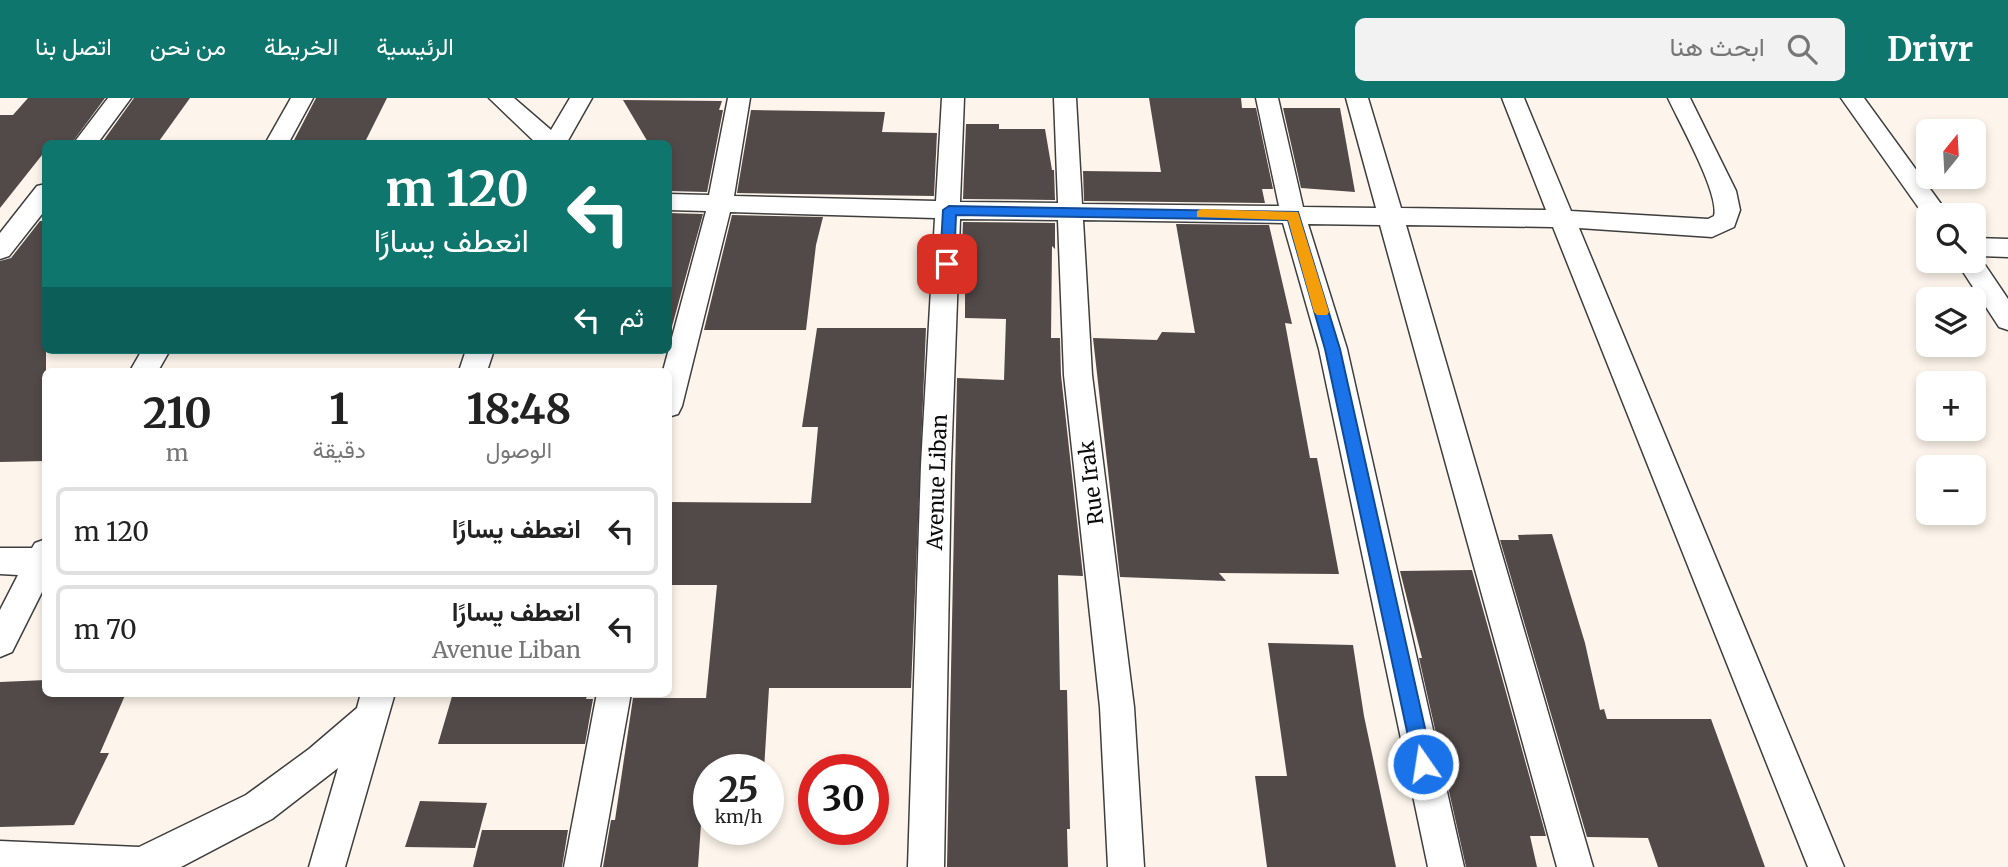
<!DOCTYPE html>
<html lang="ar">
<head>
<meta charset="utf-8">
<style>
	body { margin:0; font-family:Merriweather,Vazirmatn,serif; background:#f2f2f2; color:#222; direction:rtl; height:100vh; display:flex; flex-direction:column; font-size:26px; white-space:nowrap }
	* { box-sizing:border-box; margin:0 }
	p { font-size:23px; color:#767676 }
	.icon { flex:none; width:38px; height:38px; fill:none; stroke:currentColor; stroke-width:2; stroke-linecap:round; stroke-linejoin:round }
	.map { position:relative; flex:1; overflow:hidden; direction:ltr }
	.panel { position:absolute; left:42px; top:270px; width:630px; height:329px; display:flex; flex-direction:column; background:#fff; border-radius:10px; box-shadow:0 4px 10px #0003; direction:rtl }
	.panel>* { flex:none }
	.guide { position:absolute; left:42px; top:42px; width:630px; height:214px; border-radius:10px; box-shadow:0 4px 10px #0003; direction:rtl; background:#0f766e; color:#fff; overflow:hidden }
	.needle { width:46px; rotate:18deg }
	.tools { position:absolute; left:1916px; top:21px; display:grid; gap:14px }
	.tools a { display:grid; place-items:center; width:70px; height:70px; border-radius:10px; background:#fff; box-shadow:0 4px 10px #0003; font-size:35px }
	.speed { position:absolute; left:693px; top:656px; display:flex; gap:14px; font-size:35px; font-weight:700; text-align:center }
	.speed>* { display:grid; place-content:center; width:91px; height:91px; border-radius:50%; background:#fff; box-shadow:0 4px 10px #0003; line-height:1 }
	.speed small { font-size:18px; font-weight:400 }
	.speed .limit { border:10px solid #d22; background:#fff; color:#111 }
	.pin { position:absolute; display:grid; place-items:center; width:60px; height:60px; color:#fff; margin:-30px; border-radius:14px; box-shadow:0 4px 10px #0006 }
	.me { position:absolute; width:77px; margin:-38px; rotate:347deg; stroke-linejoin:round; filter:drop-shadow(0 0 5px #0008) }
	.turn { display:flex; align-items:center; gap:24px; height:147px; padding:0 28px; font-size:32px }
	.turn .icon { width:91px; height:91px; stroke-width:2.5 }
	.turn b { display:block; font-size:49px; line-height:60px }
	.then { display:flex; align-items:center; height:66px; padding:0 28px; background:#0003; gap:14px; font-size:26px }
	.eta { display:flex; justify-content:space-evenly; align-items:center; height:119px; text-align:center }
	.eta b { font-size:42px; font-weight:700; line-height:49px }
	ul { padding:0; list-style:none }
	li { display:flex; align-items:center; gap:21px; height:88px; margin:0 14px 10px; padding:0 14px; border:4px solid #e0e0e0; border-radius:10px }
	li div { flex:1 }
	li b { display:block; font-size:26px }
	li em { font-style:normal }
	header { display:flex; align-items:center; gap:42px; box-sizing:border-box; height:98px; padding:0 35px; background:#0f766e; color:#fff }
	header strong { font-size:33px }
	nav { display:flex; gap:38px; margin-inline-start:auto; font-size:24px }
	.search { width:490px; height:63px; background:#f2f2f2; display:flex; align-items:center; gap:18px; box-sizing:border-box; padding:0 24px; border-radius:10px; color:#767676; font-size:26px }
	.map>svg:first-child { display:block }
	.building { fill:#524a49 }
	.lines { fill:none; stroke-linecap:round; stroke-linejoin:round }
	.minor-casing { stroke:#3e3e3e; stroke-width:3 }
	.minor { fill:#fff; fill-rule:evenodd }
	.route { fill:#1a73e8; stroke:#114b97; stroke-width:2 }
	.slow { fill:#f59e0b }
	.labels { text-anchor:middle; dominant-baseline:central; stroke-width:7; stroke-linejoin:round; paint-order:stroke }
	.street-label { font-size:21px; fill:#0b0b0b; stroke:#fff }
</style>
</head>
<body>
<header>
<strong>Drivr</strong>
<div class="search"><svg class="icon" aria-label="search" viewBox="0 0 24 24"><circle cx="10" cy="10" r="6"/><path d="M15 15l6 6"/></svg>ابحث هنا</div>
<nav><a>الرئيسية</a><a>الخريطة</a><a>من نحن</a><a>اتصل بنا</a></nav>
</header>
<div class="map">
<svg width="2008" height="769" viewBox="0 0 2008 769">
	<rect width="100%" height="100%" fill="#fdf5eb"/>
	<g class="building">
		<polygon points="28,0 105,0 71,46 46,46 46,52 0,110 0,17 13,17"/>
		<polygon points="134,0 190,0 157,46 101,46"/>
		<polygon points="316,0 387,0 364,46 292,46"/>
		<polygon points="1149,0 1241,0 1242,10 1256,10 1273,91 1262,91 1265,105 1084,103 1083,73 1161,74"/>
		<polygon points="623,2 722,3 719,12 723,12 707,94 668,93 668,46 649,46"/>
		<polygon points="1283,10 1340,10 1355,94 1301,90"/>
		<polygon points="751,12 885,14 882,34 937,35 934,98 737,95"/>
		<polygon points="966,26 999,26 999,31 1045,31 1052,72 1054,72 1055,102 963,101"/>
		<polygon points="668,115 703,116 671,232 668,232"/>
		<polygon points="732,117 823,119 816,147 806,232 704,232"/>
		<polygon points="40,123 46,123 46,363 0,364 0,163 11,160"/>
		<polygon points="963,124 1055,125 1055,151 1052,148 1051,240 1060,240 1061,277 1083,478 1058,477 1060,592 1067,592 1070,731 1067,731 1068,769 947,769 957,280 1004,282 1006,221 965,220 965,172 961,172"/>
		<polygon points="1176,126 1269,127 1292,226 1285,225 1310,360 1317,360 1339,476 1219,475 1226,483 1120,479 1093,240 1157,242 1162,234 1195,235"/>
		<polygon points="817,230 926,230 911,590 769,590 764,672 709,672 709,711 702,712 698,769 603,769 611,722 615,722 633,600 706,600 717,487 668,487 668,404 811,405 818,329 802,329"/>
		<polygon points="1552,436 1585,545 1600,612 1604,611 1607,621 1711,621 1765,769 1658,769 1648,740 1587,739 1500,442 1519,442 1518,437"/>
		<polygon points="1472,472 1546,738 1530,738 1537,769 1466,769 1419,560 1422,560 1400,473"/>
		<polygon points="1268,545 1353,547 1364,618 1396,769 1267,769 1255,678 1287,678"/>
		<polygon points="46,582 46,595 126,595 100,655 109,655 74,727 0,729 0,584"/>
		<polygon points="453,595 588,595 586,601 593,601 585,646 438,646"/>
		<polygon points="420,703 487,705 475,750 405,749"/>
		<polygon points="482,732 568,732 562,769 473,769"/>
	</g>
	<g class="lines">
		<defs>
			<g id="minor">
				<polygon points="108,0 131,0 97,46 73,46"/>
				<polygon points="291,0 313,0 288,46 265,46"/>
				<polygon points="489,0 514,0 551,32 570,0 592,0 566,46 537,46"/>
				<path d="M728 0H750L734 98 936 103 942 0H964L960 104 1058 105 1054 0H1076L1082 106 1279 108 1256 0H1278L1303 109 1376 110 1346 0H1368L1401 110 1546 112 1502 0H1524L1571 113 1708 121 1714 118C1720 96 1679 24 1668 0H1690L1736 93 1740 112 1734 129 1712 139 1579 130 1844 769H1808L1553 129 1406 127 1593 769H1557L1380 127 1308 126 1347 251 1464 769H1428L1319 251 1283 125 1083 122 1092 277 1134 609 1144 769H1108L1100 609 1064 277 1058 122 960 121 951 367 944 769H908L921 367 935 120 730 114 682 308 678 316 668 319V273H663L706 113 668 112V96L709 97Z"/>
				<polygon points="1841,0 1864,0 1949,117 1928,117 1928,123"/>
				<polygon points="46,86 46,111 9,158 0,161 0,135 37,88"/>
				<polygon points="1974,140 2008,141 2008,159 1979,158 2008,201 2008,232 1999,229 1956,163 1974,163"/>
				<polygon points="142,252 170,252 158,273 130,273"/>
				<polygon points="466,252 494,252 487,273 459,273"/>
				<polygon points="46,441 46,486 12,554 0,559 0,512 18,477 0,476 0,450 32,450 35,445"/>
				<polygon points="361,595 395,595 345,769 309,769 338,670 272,721 181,769 0,769 0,743 139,749 246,697 309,651 357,610"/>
				<polygon points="597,595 631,595 600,769 564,769"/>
			</g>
		</defs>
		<use href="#minor" class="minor-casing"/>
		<use href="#minor" class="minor"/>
	</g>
	<polygon class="route" points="949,108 1298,114 1340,251 1433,666 1430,672 1423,675 1417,672 1414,666 1325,251 1288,122 956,117 954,166 947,171 940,166 943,112"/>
	<polygon class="slow" points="1202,111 1298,114 1329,214 1327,217 1317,217 1314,214 1288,122 1197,119 1197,113"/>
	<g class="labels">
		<g class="street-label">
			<text transform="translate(937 384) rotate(-88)">Avenue Liban</text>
			<text transform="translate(1091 385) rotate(-97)">Rue Irak</text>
		</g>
	</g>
</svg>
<div class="tools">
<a><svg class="needle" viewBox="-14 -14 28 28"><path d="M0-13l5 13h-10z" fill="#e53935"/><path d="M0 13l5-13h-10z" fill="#767676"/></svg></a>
<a><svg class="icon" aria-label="search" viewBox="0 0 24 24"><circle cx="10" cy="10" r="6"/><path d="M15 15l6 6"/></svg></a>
<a><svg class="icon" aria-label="layers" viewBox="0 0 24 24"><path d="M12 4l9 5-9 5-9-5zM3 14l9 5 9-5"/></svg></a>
<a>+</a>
<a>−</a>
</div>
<div class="speed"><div>25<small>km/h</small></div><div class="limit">30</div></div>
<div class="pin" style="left:947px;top:166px;background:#d93025"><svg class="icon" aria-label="arrive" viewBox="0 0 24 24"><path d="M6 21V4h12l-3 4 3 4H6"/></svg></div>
<svg class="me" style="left:1423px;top:666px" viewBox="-20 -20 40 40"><circle r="17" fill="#1a73e8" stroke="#fff" stroke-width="3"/><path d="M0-11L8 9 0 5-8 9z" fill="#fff"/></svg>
<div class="guide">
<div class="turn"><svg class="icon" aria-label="left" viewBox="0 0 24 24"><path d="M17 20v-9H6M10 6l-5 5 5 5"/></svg><div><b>120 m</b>انعطف يسارًا</div></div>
<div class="then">ثم<svg class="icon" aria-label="left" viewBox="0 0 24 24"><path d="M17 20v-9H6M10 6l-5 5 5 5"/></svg></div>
</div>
<section class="panel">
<div class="eta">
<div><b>18:48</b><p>الوصول</p></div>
<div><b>1</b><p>دقيقة</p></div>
<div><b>210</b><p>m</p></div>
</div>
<ul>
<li><svg class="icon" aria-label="left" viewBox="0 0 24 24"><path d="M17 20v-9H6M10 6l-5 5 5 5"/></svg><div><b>انعطف يسارًا</b></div><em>120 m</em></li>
<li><svg class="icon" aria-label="left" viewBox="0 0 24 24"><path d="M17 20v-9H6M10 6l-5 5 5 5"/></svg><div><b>انعطف يسارًا</b><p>Avenue Liban</p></div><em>70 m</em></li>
</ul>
</section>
</div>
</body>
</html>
